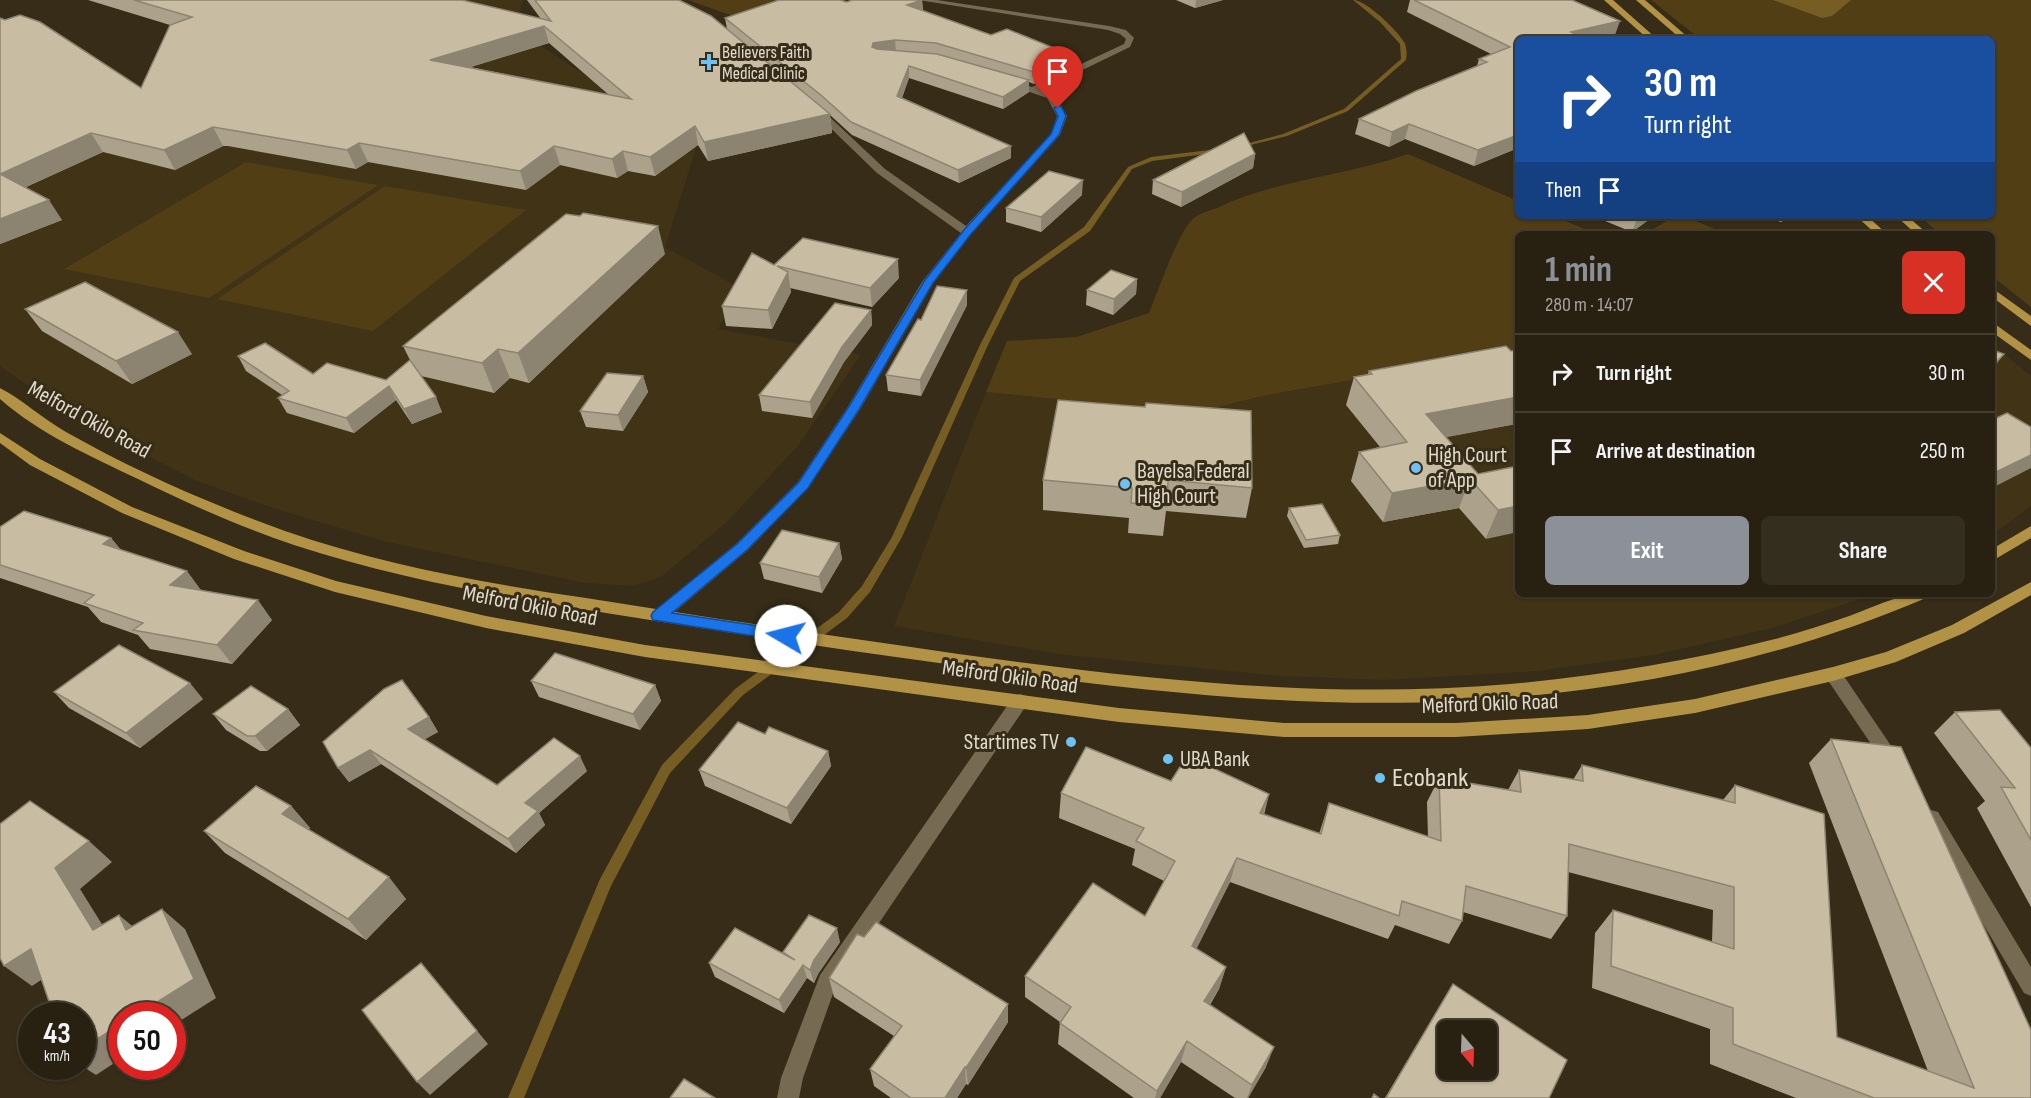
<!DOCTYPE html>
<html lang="en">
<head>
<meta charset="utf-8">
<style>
	body { margin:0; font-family:"Sofia Sans Condensed",sans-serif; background:#342e1f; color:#f1f3f6; height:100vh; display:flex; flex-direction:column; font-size:22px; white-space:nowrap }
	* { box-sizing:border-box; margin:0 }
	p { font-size:20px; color:#a5a39f }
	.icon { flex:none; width:33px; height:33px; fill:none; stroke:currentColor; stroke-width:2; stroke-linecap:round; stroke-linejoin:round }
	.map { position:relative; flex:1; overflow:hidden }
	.sheet { position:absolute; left:1515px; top:231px; width:480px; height:366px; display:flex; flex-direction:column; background:#282111; border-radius:9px; box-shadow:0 2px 4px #0004,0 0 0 2px #443e31 }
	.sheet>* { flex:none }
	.top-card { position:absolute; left:1515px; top:36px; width:480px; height:183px; border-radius:9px; box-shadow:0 2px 4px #0004,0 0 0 2px #443e31; background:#1a4fa0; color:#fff; overflow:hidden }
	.needle { width:39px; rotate:161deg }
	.tools { position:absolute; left:1437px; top:1020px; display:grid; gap:12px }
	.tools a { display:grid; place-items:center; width:60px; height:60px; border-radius:9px; background:#282111; box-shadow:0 2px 4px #0004,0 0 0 2px #443e31; font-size:30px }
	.speed { position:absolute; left:18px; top:1002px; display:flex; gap:12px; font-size:30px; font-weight:700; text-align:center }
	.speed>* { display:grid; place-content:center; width:78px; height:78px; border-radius:50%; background:#282111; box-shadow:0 2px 4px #0004,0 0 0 2px #443e31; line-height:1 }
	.speed small { font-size:15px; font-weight:400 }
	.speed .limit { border:9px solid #d22; background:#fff; color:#111 }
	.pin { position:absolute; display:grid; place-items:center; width:51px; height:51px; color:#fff; margin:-62px -26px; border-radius:50% 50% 50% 0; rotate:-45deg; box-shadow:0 0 6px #0007 }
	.pin .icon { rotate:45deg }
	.me { position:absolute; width:66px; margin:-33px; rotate:278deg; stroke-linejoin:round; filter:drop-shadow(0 0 4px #0008) }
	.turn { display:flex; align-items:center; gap:21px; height:126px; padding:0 30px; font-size:27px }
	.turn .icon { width:78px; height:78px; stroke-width:2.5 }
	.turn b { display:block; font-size:42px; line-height:51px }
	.then { display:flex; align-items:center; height:57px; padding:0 30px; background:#0003; gap:12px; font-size:22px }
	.round { display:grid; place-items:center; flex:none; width:63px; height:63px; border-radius:9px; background:#342e1f }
	.summary { display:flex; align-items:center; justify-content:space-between; height:102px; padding:0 30px }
	h1 { font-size:36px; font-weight:700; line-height:45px; color:#8c9099 }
	.action { display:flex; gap:12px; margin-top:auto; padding:12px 30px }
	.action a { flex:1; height:69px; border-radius:9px; background:#8c9099; color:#fff; font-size:24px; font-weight:700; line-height:69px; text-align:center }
	.action a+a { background:#342e1f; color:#f1f3f6 }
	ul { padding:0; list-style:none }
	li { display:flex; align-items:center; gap:18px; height:78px; padding:0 30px; border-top:2px solid #443e31 }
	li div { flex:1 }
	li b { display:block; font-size:22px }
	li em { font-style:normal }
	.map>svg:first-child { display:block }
	.built { fill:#403316 }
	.green { fill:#513e14 }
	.water { fill:#755d24 }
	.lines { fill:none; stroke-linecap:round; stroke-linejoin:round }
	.stream { fill:#755d24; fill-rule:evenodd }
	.minor { fill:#766a53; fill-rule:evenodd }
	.major { fill:#b29245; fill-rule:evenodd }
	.wall { fill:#aca28b; fill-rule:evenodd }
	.shaded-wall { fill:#8c8471 }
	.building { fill:#c8bca2; stroke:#8c8471; stroke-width:1.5; fill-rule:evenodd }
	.route { fill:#1a73e8; stroke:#114b97; stroke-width:1.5 }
	.poi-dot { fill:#6dc2f3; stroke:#362c17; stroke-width:2 }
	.labels { text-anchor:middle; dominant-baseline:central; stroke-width:6; stroke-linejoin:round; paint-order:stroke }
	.far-poi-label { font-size:18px; fill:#e1dbce; stroke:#362c17; text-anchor:start }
	.street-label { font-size:22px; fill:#e1dbce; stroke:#362c17 }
	.poi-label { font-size:22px; fill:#e1dbce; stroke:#362c17; text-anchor:start }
	.near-poi-label { font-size:27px; fill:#e1dbce; stroke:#362c17; text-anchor:start }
</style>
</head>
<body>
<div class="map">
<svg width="2031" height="1098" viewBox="0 0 2031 1098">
	<rect width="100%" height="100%" fill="#362c17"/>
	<g class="built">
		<polygon points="219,0 523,0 519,15 538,44 696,148 665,247 742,289 718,329 861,355 797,447 726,523 661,577 633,586 585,583 387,542 282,511 199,482 120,442 54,404 0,366 0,165 240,62"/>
		<polygon points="1992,344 2031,376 2031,506 1992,535"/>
		<polygon points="1518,351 1518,594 1875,594 1773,628 1654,655 1538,671 1385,680 1280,676 1066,655 894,626 986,392 1194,413 1267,395"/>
	</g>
	<g class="green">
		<polygon points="688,0 804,0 744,20"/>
		<polygon points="1651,0 2031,0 2031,307 1992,276 1992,234 1941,234 1919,216 1992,216 1992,39 1700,39"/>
		<path d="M1408 154 1518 201V216H1554L1596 234H1518V351L1267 395 1194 413 986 392 1007 341 1077 337 1149 313C1158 292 1178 231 1194 218 1200 213 1212 210 1219 207 1279 179 1346 176 1408 154Z"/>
		<polygon points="246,162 378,185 209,298 64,269"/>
		<polygon points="385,186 526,210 373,331 217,299"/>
		<polygon points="1675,216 1684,216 1726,234 1645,234"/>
	</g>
	<polygon class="water" points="1773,0 1851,0 1832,16 1822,18"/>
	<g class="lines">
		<g class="stream">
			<path d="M1353 0C1366 0 1397 30 1404 42 1407 47 1407 55 1406 60L1348 111 1287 136 1234 149V147L1283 134 1344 109 1401 59 1400 44 1380 22Z"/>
			<polygon points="1218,149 1221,151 1220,152 1152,161 1132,169 1090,231 1020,281 987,347 902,537 870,592 847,618 743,695 670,773 611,886 524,1098 508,1098 600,879 662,765 735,689 839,612 862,586 892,537 979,347 1014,278 1084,227 1128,167 1151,157"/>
		</g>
		<g class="minor">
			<polygon points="918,0 937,0 1109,26 1126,30 1134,38 1130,47 1041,90 1053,94 1067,116 1060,135 971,234 933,283 861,408 808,488 747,551 665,620 653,620 651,616 653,612 737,543 798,482 847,408 922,282 961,233 877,173 813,111 813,107 819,107 885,169 966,226 1051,134 1057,116 1047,98 1007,84 1007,80 1032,87 1124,44 1126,39 1120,34 1108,30"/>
			<polygon points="1833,667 1839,669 1898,756 1901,761 1898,766 1892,768 1886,766 1827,679 1825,674 1827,669"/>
			<polygon points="1020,694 1026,696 1029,701 1026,706 835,988 803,1078 799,1098 777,1098 781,1078 820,975 1014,696"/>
			<polygon points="1931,810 1938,812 2031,967 2031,996 2024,993 1924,824 1922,818 1924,812"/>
		</g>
		<g class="major">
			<polygon points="1604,0 1613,0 1657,39 1648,39"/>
			<polygon points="1636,0 1645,0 1690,39 1681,39"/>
			<polygon points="1856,216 1867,216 1887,234 1876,234"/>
			<polygon points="1896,216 1907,216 1928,234 1916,234"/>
			<polygon points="1992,288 2031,316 2031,326 1992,297"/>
			<polygon points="1992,322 2031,350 2031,360 1992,332"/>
			<path d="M0 388C23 400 43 419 66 432 135 471 210 504 285 531 383 565 484 583 586 598 649 608 711 618 774 627 1016 662 1265 705 1510 684 1599 676 1689 661 1775 639 1801 632 1827 624 1852 615 1879 605 1898 594 1928 594L1926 598C1779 661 1619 693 1460 701 1256 711 1053 679 853 651 771 639 688 626 606 613 498 596 398 579 294 545 240 527 189 504 138 479 90 456 40 434 0 399Z"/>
			<polygon points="0,433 40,459 132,507 244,551 336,581 486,616 645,645 1119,708 1284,723 1456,723 1588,715 1695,699 1833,667 1886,652 1952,625 2031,582 2031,595 1964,633 1896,662 1833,681 1695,713 1588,729 1456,737 1284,737 1119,722 645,657 486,628 335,592 234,559 122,513 30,465 0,443"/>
			<polygon points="2031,526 2031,538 1992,561 1992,549"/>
		</g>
	</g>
	<g class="wall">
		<path d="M88 0H462L541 19 527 0H679L727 29 725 18 847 2 922 0 923 11 991 35 1069 54V66L1034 84 1029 82V92L1003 109 909 78 902 98 1011 158 959 183 852 135 830 115 832 133 708 161 698 145 655 176 628 171 617 178 560 165 526 190 368 162 356 169 228 146H223L175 170 103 152 26 187 62 220 0 244V18L141 88 170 25ZM549 43 609 95 470 67Z"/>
		<polygon points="1176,0 1223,0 1195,8"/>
		<polygon points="1410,0 1572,0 1615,35 1597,39 1518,39 1518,148 1474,166 1405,139 1389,147 1355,134 1359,119 1477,66 1479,59 1491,54 1407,12"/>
		<polygon points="1255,154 1253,168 1181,207 1152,194 1153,180"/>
		<polygon points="1082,195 1041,232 1006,222 1006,208"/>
		<polygon points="1593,216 1654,216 1632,232"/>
		<polygon points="1765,216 1790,216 1781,222"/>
		<polygon points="665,254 529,383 510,378 494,393 421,376 442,412 412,424 396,400 354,433 287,413 278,398 282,395 246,371 238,356 313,374 386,380 410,360 403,346"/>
		<polygon points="774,265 899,278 872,307 790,288 791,292 772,329 726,326 722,306"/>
		<polygon points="1137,279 1136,294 1113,315 1086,305 1087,290"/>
		<polygon points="967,290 967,305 921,396 888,391 886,375 921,320"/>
		<polygon points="25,309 192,354 132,384 42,331"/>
		<polygon points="871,310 872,325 844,362 812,418 762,411 759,395"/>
		<polygon points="1518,350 1518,426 1516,424 1445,437 1478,474 1518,466 1486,539 1459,508 1383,522 1351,481 1359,452 1380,447 1346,405 1354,377 1368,374 1369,371"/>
		<polygon points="643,376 648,392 623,431 586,427 580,411"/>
		<polygon points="1058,400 1252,488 1246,518 1166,511 1163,536 1128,533 1129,518 1043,510 1043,480"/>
		<polygon points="1289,508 1340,535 1338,544 1304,548 1287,516"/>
		<polygon points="0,527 111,538 121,550 201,590 272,620 232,664 150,649 138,635 101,622 88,607 0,578"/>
		<polygon points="839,543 842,559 822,593 764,579 760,563"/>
		<polygon points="531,681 655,685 661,701 640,730 539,697"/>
		<polygon points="54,692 203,699 140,748 69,708"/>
		<polygon points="288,709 300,725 267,751 260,751 226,730 213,714"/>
		<polygon points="1955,712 2031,748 2031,907 1977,808 1985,801 1934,733"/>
		<polygon points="429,717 438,732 424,739 497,785 587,771 539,813 545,825 516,853 381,764 349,782 338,768"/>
		<polygon points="765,734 828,751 831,766 791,824 705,786 699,770"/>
		<polygon points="1831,739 2031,1098 1796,1098 1710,1064 1710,1029 1592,988 1595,933 1613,910 1712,942 1713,910 1568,872 1567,916 1551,939 1463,912 1462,921 1449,944 1395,925 1388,939 1230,882 1196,949 1226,967 1219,989 1210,1005 1266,1067 1248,1098 1235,1098 1181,1062 1160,1098 1134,1098 1058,1044 1060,1022 1025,997 1025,976 1145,916 1164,881 1132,865 1135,849 1059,818 1061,793 1171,781 1269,794 1264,815 1319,834 1329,803 1428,837 1427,802 1439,778 1508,790 1519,770 1573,780 1582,765 1723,800 1735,785 1837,1037 1928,1071 1809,763"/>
		<polygon points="291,806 310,828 308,830 406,899 366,940 225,853 204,831"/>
		<polygon points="840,942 818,974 814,983 807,978 784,1013 715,977 709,963 784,954 783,952"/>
		<polygon points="829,978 1008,1004 1008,1022 968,1085 966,1084 957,1098 891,1098 874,1086 870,1069 894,1036 834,997"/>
		<polygon points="1453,984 1549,1098 1385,1098"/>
	</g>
	<g class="shaded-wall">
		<polygon points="922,0 923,11 907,5"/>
		<polygon points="1196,0 1223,0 1195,8"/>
		<polygon points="1620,21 1615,35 1597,39 1568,39 1571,32"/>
		<polygon points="544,26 549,43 436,78 430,60"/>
		<polygon points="895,40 896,52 874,55 872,47 873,43"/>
		<polygon points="1069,54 1069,66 1034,84 1034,72"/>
		<polygon points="909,66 909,78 898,108 897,96"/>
		<polygon points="1029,80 1029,92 1003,109 1003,97"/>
		<polygon points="830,114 832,133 708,161 704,142"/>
		<polygon points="1409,124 1405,139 1389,147 1392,132"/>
		<polygon points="695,126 698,145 655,176 650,157"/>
		<polygon points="213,127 223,146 175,170 164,150"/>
		<polygon points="91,133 103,152 13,193 0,174"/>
		<polygon points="1518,135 1518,148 1474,166 1478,150"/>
		<polygon points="359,143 368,162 356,169 347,150"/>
		<polygon points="554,146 560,165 526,190 520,171"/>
		<polygon points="1011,146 1011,158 959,183 958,170"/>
		<polygon points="623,151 628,171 617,178 612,159"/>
		<polygon points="1255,154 1253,168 1181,207 1182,192"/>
		<polygon points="1083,180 1082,195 1041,232 1041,217"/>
		<polygon points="49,200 62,220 0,244 0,219"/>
		<polygon points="1638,216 1654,216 1632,232"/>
		<polygon points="1784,216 1790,216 1781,222"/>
		<polygon points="658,226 665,254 529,383 518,353"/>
		<polygon points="898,259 899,278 872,307 870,288"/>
		<polygon points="788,272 791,292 772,329 768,310"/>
		<polygon points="1137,279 1136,294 1113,315 1114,299"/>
		<polygon points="967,290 967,305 921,396 920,380"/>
		<polygon points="871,310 872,325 844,362 812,418 810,402 842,347"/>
		<polygon points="178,332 192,354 132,384 116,361"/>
		<polygon points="498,349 510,378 494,393 482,363"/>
		<polygon points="2004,354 1992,370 1992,366"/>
		<polygon points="643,376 648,392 623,431 618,415"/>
		<polygon points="389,386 396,400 354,433 346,418"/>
		<polygon points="436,397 442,412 412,424 404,409"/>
		<polygon points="1518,397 1518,418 1516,424 1416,443 1426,414"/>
		<polygon points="2031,455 2031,468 1992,488 1992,474"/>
		<polygon points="1470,479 1459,508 1383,522 1392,493"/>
		<polygon points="1518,506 1518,532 1486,539 1498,510"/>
		<polygon points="111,538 126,557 103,544"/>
		<polygon points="839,543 842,559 822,593 819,577"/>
		<polygon points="187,571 201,590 170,585"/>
		<polygon points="258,600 272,620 232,664 217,645"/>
		<polygon points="190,683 203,699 140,748 126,733"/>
		<polygon points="655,685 661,701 640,730 633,714"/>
		<polygon points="288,709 300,725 267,751 255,736"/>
		<polygon points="429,717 438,732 417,744 408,729"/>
		<polygon points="370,750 381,764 349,782 338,768"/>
		<polygon points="828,751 831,766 791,824 787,808"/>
		<polygon points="580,756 587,771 539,813 545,825 516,853 508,839 525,803"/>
		<polygon points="1269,794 1262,818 1260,813"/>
		<polygon points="291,806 310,828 301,836 282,814"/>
		<polygon points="89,841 112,862 80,889 118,950 93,930 55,868"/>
		<polygon points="1237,858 1230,882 1187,968 1192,946"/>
		<polygon points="389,877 406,899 366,940 348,919"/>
		<polygon points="162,909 185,929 216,998 172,1026 172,1016 135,1016"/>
		<polygon points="119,915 143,935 126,930"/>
		<polygon points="837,928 840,942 818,974 814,983 810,970 814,960"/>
		<polygon points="31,949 58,969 32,986 4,966"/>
		<polygon points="421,963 488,1044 430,1095 417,1082"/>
		<polygon points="803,965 807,978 784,1013 779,1000"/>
		<polygon points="1226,967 1219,989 1198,1022 1204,1001"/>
		<polygon points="1008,1004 1008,1022 968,1085 966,1068"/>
		<polygon points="122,1024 122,1058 96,1075 82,1066 82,1048"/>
		<polygon points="1187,1041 1181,1062 1160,1098 1155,1098 1157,1091"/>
		<polygon points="1274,1047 1266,1067 1248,1098 1247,1098 1252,1085"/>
		<polygon points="965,1067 966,1084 957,1098 945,1098"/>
	</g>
	<g class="building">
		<path d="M134 0H462L551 21 535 0H679L711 16 830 114 704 142 695 126 650 157 623 151 612 159 554 146 520 171 359 143 347 150 213 127 164 150 91 133 0 174V18L5 20 20 15 40 22 141 88 170 25 192 17ZM544 26 631 99 430 60Z"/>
		<polygon points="779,0 840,0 847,2 852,0 922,0 907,5 991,35 1007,29 1069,54 1034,72 936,43 895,40 873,43 872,47 877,49 937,54 1029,80 1003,97 909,66 897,96 1011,146 958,170 851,122 822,96 725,18"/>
		<polygon points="1414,0 1572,0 1620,21 1571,32 1585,39 1518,39 1518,135 1478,150 1409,124 1392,132 1359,119 1416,91 1487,62 1479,59 1510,47"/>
		<polygon points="1244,133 1255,154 1182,192 1153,180"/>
		<polygon points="1049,171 1083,180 1041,217 1006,208"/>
		<polygon points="0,174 49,200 0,219"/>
		<polygon points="583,213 658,226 518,353 498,349 482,363 403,346 566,214 580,216"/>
		<polygon points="803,238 898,259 870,288 777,266 788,272 768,310 722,306 752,253 774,265"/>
		<polygon points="1111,270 1137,279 1114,299 1087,290"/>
		<polygon points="85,282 178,332 116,361 25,309"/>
		<polygon points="937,286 967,290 920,380 886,375 918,319 921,320"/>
		<polygon points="835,303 871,310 842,347 810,402 759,395"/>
		<polygon points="265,343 313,374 327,363 386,380 410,360 436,397 404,409 389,386 346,418 278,398 289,391 238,356"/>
		<polygon points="1506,346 1511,351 1518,350 1518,397 1426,414 1478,474 1518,466 1518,506 1498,510 1470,479 1392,493 1359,452 1407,442 1354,377 1372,374 1369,371"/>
		<polygon points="1992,350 2004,354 1992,366"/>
		<polygon points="607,373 643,376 618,415 580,411"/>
		<polygon points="1058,400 1145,407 1146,403 1251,411 1252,488 1168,480 1167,506 1131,503 1132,488 1043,480"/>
		<polygon points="2007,413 2031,427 2031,455 1992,474 1992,420"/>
		<polygon points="1322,504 1340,535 1306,540 1289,508"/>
		<polygon points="24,511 111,538 103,544 187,571 170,585 258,600 217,645 133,630 143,623 84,603 94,595 0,565 0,527"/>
		<polygon points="782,530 839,543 819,577 760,563"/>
		<polygon points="119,645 190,683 126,733 54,692"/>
		<polygon points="555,653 655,685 633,714 531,681"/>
		<polygon points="402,680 429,717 408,729 497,785 554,738 580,756 525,803 538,811 508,839 370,750 338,768 323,742 384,689"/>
		<polygon points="251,686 288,709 255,736 247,736 213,714"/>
		<polygon points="2000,710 2031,748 2031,840 2001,787 2015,788 1955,712"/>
		<polygon points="738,722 765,734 769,727 828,751 787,808 699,770"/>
		<polygon points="1831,739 1901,747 2031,1030 2031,1098 1874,1098 1733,1044 1733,1008 1611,966 1613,910 1734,949 1734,887 1569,844 1567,916 1466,886 1462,921 1402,901 1399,916 1237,858 1192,946 1226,967 1204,1001 1274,1047 1252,1085 1187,1041 1157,1091 1060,1023 1071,1007 1025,976 1093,883 1145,916 1175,861 1136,841 1144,828 1061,793 1086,747 1171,781 1187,756 1269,794 1260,813 1321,834 1329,803 1441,841 1439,778 1521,792 1519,770 1583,781 1582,765 1735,803 1735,785 1824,814 1837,1037 1974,1088"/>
		<polygon points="256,786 291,806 282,814 389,877 348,919 204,831"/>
		<polygon points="30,801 89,841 55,868 93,930 119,915 126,930 162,909 194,979 135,1016 122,1016 122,1024 82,1048 82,1016 54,1016 31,949 4,966 0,958 0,824"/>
		<polygon points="809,915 837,928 814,960 810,970 803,965 779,1000 709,963 735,928 795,960 783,952"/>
		<polygon points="876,922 1008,1004 966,1068 965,1067 945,1098 911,1098 870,1069 902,1026 829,978 857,934 864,937"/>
		<polygon points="421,963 477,1031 417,1082 362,1010"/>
		<path d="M1453 984 1567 1060 1549 1098H1386ZM1448 1030H1486V1070H1448Z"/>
		<polygon points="684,1079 715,1098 670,1098"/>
		<polygon points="1374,1094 1379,1098 1372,1098"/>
	</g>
	<polygon class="route" points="1058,106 1061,106 1066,116 1059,135 971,234 933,283 860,408 808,488 747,550 672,613 786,630 792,632 794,636 792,640 786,641 653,620 651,616 653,612 737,544 799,482 848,408 925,280 964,230 1051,134 1058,116 1054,108"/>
	<g class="poi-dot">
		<path d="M706 53h6v6h6v6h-6v6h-6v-6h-6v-6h6z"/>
		<circle cx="1416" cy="468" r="6"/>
		<circle cx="1125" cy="484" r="6"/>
		<circle cx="1071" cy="742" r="6"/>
		<circle cx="1168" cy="759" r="6"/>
		<circle cx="1380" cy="778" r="6"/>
	</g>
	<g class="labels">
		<g class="far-poi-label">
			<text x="722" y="52">Believers Faith<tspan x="722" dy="21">Medical Clinic</tspan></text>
		</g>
		<g class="street-label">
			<text transform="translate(89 420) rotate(29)">Melford Okilo Road</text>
			<text transform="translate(530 606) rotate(11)">Melford Okilo Road</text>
			<text transform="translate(1010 677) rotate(8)">Melford Okilo Road</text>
			<text transform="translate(1490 704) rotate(-2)">Melford Okilo Road</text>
		</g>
		<g class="poi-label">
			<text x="1428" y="455">High Court<tspan x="1428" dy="25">of App</tspan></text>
			<text x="1137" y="471">Bayelsa Federal<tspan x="1137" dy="25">High Court</tspan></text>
			<text x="1059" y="742" text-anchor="end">Startimes TV</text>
			<text x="1180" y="759">UBA Bank</text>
		</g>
		<g class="near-poi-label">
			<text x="1392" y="778">Ecobank</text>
		</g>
	</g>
</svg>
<div class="tools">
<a><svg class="needle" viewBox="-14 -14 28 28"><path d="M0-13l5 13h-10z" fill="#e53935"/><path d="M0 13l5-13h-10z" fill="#a5a39f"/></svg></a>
</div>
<div class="speed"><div>43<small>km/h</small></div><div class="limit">50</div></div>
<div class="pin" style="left:1058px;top:108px;background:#d93025"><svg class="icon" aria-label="arrive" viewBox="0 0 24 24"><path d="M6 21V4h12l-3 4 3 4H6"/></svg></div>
<svg class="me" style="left:786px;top:636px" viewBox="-20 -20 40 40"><circle r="19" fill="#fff"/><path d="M0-13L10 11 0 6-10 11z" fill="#1a73e8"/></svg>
<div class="top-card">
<div class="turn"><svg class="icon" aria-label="right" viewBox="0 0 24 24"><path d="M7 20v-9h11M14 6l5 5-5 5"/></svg><div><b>30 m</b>Turn right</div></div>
<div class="then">Then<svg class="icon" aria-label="arrive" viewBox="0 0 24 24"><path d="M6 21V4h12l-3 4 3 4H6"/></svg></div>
</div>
<section class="sheet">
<div class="summary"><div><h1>1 min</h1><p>280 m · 14:07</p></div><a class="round" style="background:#d93025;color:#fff"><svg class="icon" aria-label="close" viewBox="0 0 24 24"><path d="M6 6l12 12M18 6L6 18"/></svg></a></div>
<ul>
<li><svg class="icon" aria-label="right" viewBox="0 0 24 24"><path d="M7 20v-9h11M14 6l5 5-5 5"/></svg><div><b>Turn right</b></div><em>30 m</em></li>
<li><svg class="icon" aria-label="arrive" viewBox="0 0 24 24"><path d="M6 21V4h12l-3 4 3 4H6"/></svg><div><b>Arrive at destination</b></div><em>250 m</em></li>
</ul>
<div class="action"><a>Exit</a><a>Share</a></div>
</section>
</div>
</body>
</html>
